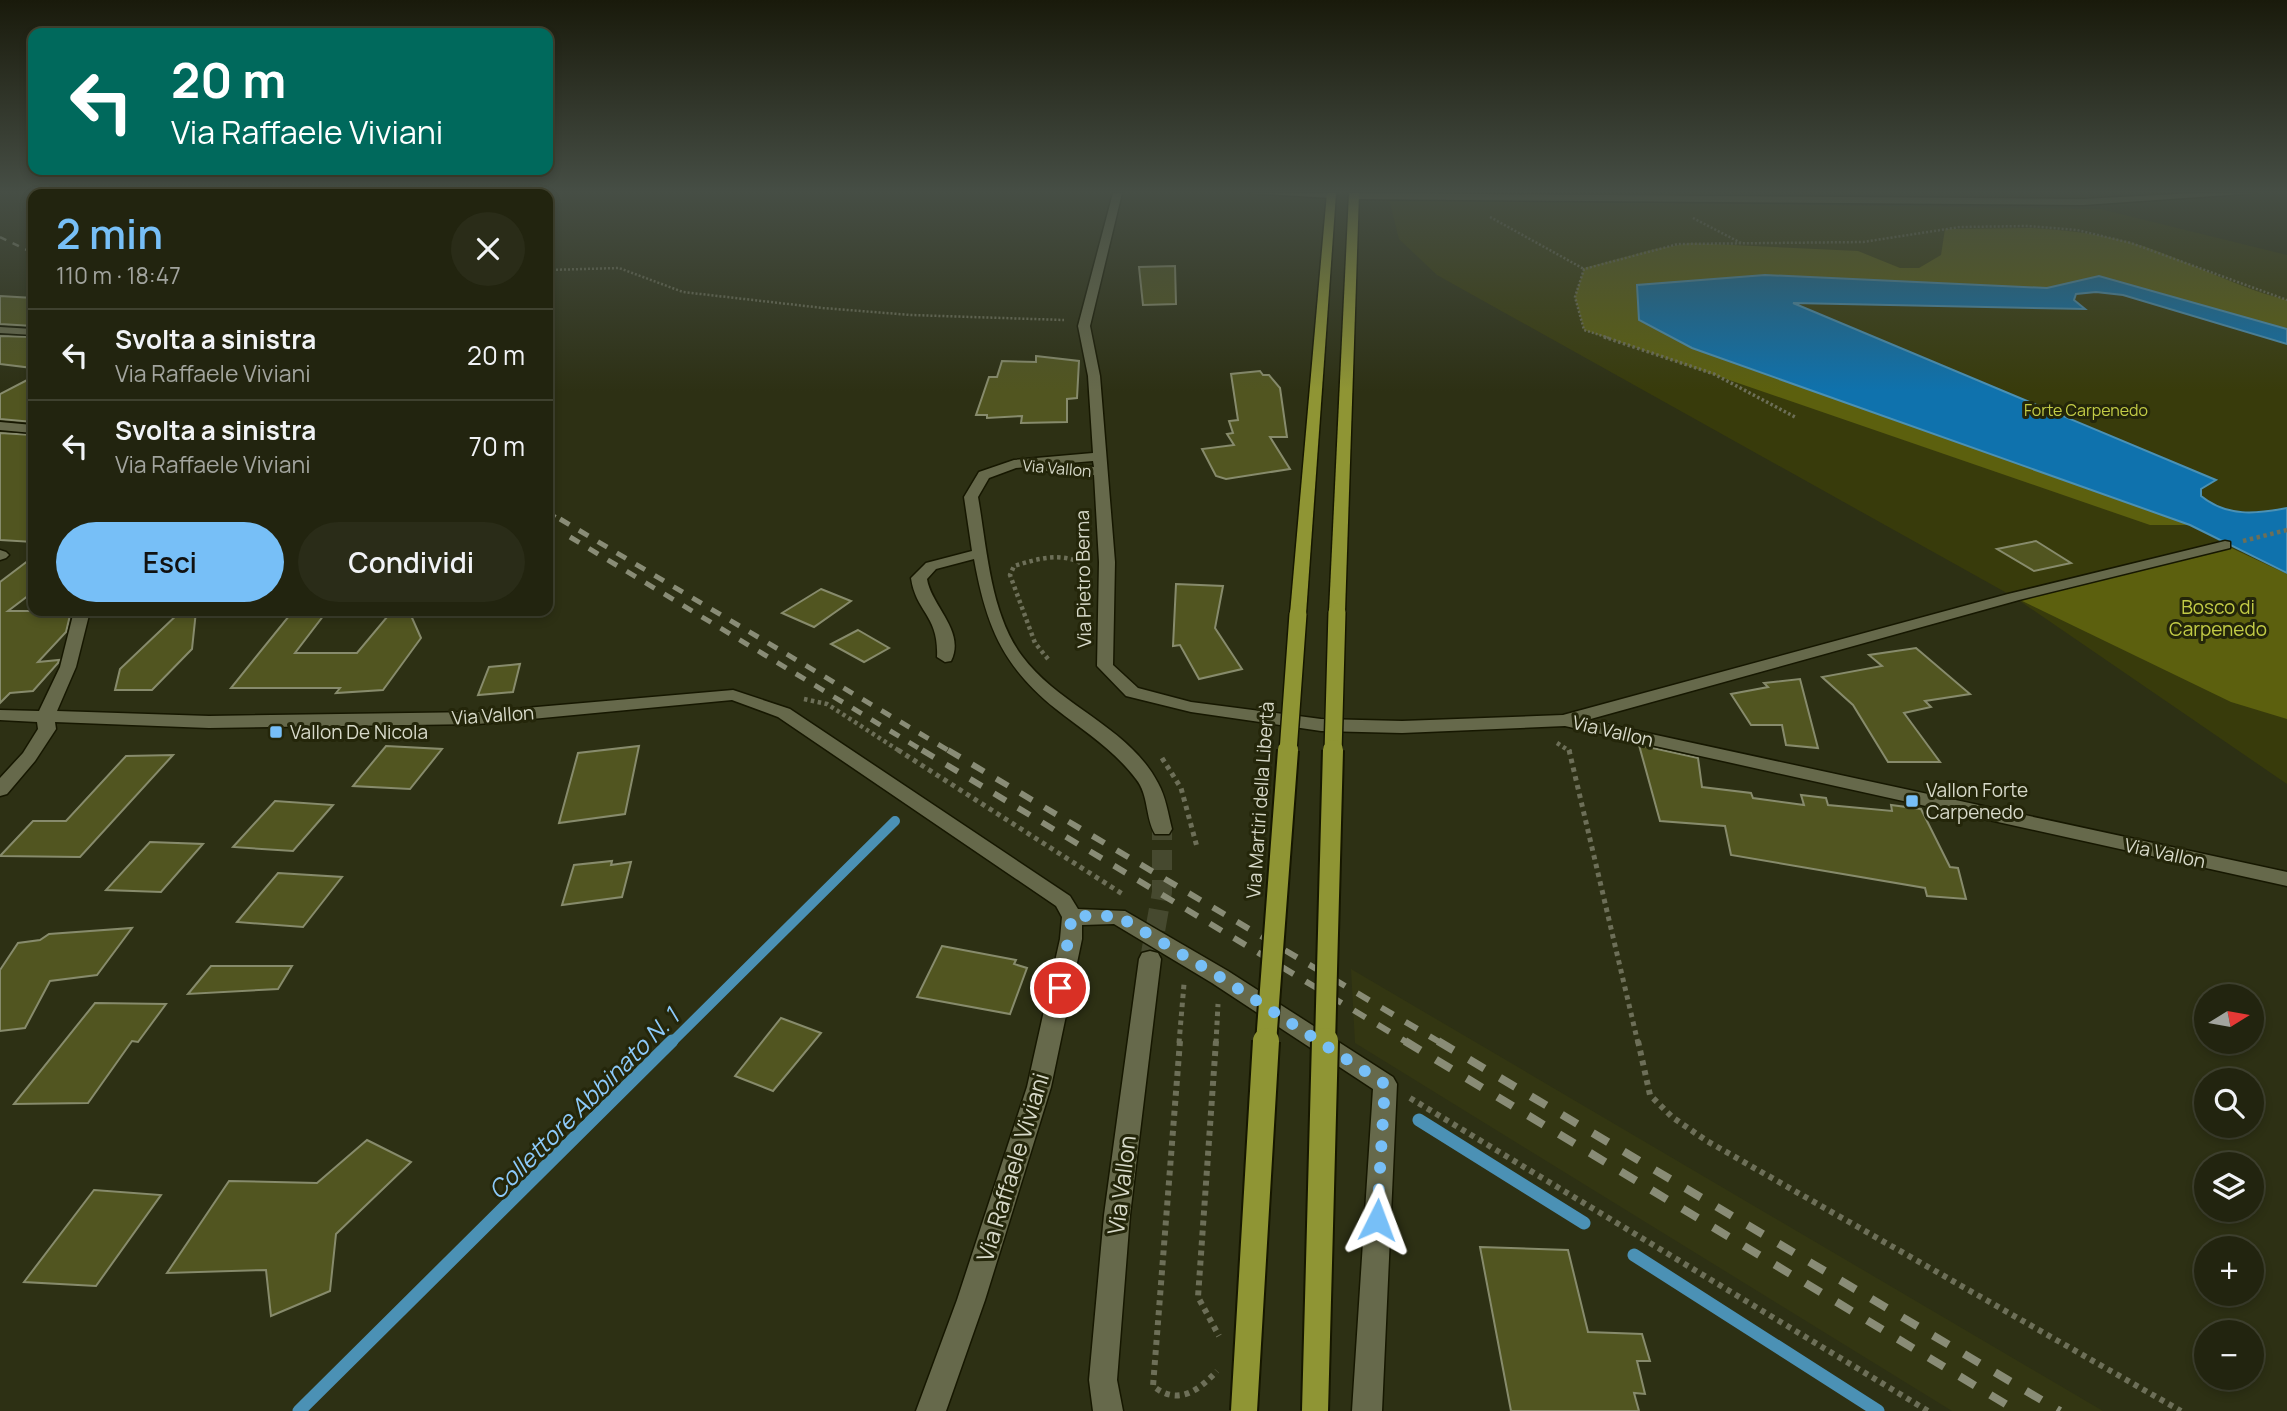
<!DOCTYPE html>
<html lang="it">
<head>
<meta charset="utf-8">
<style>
	body { margin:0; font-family:Manrope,sans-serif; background:#2a2c18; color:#f1f3f6; height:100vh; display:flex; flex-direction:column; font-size:26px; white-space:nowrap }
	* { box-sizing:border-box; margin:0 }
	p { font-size:23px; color:#a2a49e }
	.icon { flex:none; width:38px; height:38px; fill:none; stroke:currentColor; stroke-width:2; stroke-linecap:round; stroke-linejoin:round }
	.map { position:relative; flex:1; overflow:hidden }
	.side { position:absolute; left:28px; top:189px; width:525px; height:427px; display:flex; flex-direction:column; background:#22240f; border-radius:14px; box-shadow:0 4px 10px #0003,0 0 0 2px #3f412f }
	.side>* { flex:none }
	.top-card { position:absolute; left:28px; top:28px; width:525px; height:147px; border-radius:14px; box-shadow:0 4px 10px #0003,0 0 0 2px #3f412f; background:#00695c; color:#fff; overflow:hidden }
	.needle { width:46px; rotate:79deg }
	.fabs { position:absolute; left:2194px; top:984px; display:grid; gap:14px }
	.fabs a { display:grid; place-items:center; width:70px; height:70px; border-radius:50%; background:#22240f; box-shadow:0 4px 10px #0003,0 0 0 2px #3f412f; font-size:35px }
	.pin { position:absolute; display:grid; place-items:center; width:60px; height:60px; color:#fff; margin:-30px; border:4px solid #fff; border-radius:50%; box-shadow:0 2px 7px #0007 }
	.me { position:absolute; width:77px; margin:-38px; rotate:3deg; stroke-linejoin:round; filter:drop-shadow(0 0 5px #0008) }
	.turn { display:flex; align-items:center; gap:24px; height:147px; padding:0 28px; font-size:32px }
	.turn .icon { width:91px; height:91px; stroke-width:2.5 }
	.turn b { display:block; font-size:49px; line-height:60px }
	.round { display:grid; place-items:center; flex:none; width:74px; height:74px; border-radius:37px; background:#2a2c18 }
	.head { display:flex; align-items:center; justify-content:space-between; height:119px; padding:0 28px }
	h1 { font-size:42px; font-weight:600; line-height:52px; color:#77bff7 }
	.cta { display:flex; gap:14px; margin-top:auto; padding:14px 28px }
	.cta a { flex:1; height:80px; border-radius:42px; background:#77bff7; color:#111; font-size:28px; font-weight:600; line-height:80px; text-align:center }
	.cta a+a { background:#2a2c18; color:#f1f3f6 }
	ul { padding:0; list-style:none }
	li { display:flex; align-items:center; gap:21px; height:91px; padding:0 28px; border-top:2px solid #3f412f }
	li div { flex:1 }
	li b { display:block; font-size:26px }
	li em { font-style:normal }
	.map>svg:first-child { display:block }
	.built { fill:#333612 }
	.green { fill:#383b0b }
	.forest { fill:#5c600e }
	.water { fill:#0f72ad; stroke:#4b91b5; stroke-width:2 }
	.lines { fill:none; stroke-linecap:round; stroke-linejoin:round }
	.stream-far1 { stroke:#4b91b5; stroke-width:10 }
	.stream { stroke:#4b91b5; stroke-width:13 }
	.building { fill:#515520; stroke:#878b6c; stroke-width:2 }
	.minor-tunnel { stroke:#46492f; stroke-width:20; stroke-dasharray:20 10; stroke-linecap:butt }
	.minor-casing { stroke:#161700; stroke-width:3 }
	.major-casing { stroke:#161700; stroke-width:3 }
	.path-far4 { stroke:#6d6f58; stroke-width:2.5; stroke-dasharray:2 2; stroke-linecap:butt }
	.path-far3 { stroke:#6d6f58; stroke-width:3.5; stroke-dasharray:2.5 2.5; stroke-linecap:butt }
	.path-far2 { stroke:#6d6f58; stroke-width:4.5; stroke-dasharray:3.5 3.5; stroke-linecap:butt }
	.path-far1 { stroke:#6d6f58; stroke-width:5; stroke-dasharray:4.5 4.5; stroke-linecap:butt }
	.path { stroke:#6d6f58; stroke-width:6; stroke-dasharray:5 5; stroke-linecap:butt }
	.minor { fill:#66694b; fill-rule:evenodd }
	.major { fill:#8f9534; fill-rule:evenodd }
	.rail-far4 { stroke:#898c76; stroke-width:2.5; stroke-dasharray:7 7; stroke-linecap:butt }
	.rail-far3 { stroke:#898c76; stroke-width:3.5; stroke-dasharray:9 9; stroke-linecap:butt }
	.rail-far2 { stroke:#898c76; stroke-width:5; stroke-dasharray:11 11; stroke-linecap:butt }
	.rail-far1 { stroke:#898c76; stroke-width:6; stroke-dasharray:14 14; stroke-linecap:butt }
	.rail { stroke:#898c76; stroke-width:8; stroke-dasharray:18 18; stroke-linecap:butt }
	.major-bridge-far2-casing { stroke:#161700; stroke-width:20; stroke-linecap:butt }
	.major-bridge-far1-casing { stroke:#161700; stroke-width:24; stroke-linecap:butt }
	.major-bridge-casing { stroke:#161700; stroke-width:30; stroke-linecap:butt }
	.major-bridge-far2 { stroke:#8f9534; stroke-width:17 }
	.major-bridge-far1 { stroke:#8f9534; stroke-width:20 }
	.major-bridge { stroke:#8f9534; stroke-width:26 }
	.route { stroke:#77bff7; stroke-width:12; stroke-dasharray:0 21.6 }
	.poi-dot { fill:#77bff7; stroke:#24260a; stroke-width:2.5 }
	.labels { text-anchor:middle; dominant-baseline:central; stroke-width:6; stroke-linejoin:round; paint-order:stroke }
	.far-park-label { font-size:16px; fill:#c3cc46; stroke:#24260a }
	.far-street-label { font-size:16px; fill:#d7d9c9; stroke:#24260a }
	.street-label { font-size:19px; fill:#d7d9c9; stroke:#24260a }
	.park-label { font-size:19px; fill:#c3cc46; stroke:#24260a }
	.poi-label { font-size:19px; fill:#d7d9c9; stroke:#24260a; text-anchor:start }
	.near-street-label { font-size:23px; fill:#d7d9c9; stroke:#24260a }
	.near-water-label { font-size:24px; font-style:italic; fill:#8dcafa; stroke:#24260a }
</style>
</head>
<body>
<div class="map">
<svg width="2287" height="1411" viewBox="0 0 2287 1411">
	<rect width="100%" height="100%" fill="#2d3014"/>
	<polygon class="built" points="1351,969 2103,1411 1952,1411 1355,1043"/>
	<polygon class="green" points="1389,199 2100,209 2287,255 2287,784 2014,597 1437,275 1399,239"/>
	<g class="forest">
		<path d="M2030 228C2069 230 2108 235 2146 247 2194 264 2238 288 2287 300V329L2099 276 2047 288 1765 275 1639 320 1692 348 2190 525H2150L1584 330 1575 297 1584 268 1655 249 1690 243 1858 251 1900 268H1919L1941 255 1945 229Z"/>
		<polygon points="2225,545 2287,574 2287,719 2231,702 2014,597"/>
	</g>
	<path class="water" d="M1765 275 2047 288 2099 276 2287 329V344L2123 295 2096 292 2076 294 2074 300 2085 309 1793 303 2216 480 2201 489V496C2227 517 2256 514 2287 508V573L2190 525 1692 348 1639 320 1637 285Z"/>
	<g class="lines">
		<polyline class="stream-far1" points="671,1043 895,821"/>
		<g class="stream">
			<polyline points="1419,1120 1584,1223"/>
			<polyline points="1634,1255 1878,1411"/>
			<polyline points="299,1411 672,1041"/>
		</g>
	</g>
	<g class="building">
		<polygon points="1175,266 1176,304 1143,305 1139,267"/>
		<polygon points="0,296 33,298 33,326 0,324"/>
		<polygon points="0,336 33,337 33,368 0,364"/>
		<polygon points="1036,356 1079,361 1077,398 1067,399 1067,422 1021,423 1022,416 987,418 987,415 976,415 989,377 997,377 1002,361 1036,362"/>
		<polygon points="1260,371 1263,375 1269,375 1280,388 1287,437 1270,437 1290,469 1226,479 1216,476 1202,449 1234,445 1227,434 1233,433 1229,421 1238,420 1231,374"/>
		<polygon points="33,377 33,422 0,419 0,394"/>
		<polygon points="0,433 33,435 33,542 0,540"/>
		<polygon points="2036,541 2071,563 2034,571 1997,549"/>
		<polygon points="33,557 33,592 8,611 71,611 66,632 38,662 59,660 58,663 33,691 10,693 0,703 0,582"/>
		<polygon points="1176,584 1223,586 1215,628 1242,669 1199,679 1180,645 1173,646"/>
		<polygon points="821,589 851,601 814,627 782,613"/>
		<polygon points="181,611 196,611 192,649 152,690 115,690 120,669"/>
		<polygon points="293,611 327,611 295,653 357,653 392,611 409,611 421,638 383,690 336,693 340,688 231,688"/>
		<polygon points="858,630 889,648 864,662 831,644"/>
		<polygon points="1916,648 1970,694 1925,701 1931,707 1904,713 1940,762 1888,762 1853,705 1822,677 1882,666 1869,655"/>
		<polygon points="520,664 513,692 478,695 489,667"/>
		<polygon points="1800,679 1818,748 1786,745 1782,725 1751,725 1731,694 1768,687 1764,683"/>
		<polygon points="1639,745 1698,758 1702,787 1751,793 1753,798 1804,805 1801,795 1826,798 1828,805 1892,811 1891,805 1921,809 1950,867 1958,868 1966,899 1927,896 1925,888 1731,855 1725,826 1660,821"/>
		<polygon points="386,746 442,749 410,789 353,786"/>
		<polygon points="639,746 625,814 559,823 578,753"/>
		<polygon points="173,755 80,857 0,856 33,821 66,821 126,756"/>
		<polygon points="275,801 333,805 293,851 233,847"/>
		<polygon points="150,842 203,844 161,892 106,890"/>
		<polygon points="612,861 611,865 631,862 622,897 562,905 574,865"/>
		<polygon points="278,873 342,877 303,927 237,922"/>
		<polygon points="132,928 97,975 50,981 25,1028 0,1031 0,970 18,943 40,940 49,934"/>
		<polygon points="942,946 1016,960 1014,964 1027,968 1010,1014 917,997"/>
		<polygon points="211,966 292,966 278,989 188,994"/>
		<polygon points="95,1003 166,1004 138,1042 132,1041 88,1103 14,1104"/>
		<polygon points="781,1018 821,1033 773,1091 735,1076"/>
		<polygon points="367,1140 411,1162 336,1234 330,1291 271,1316 266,1270 167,1273 229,1181 317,1183"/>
		<polygon points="94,1190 161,1195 96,1286 24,1282"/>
		<polygon points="1480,1247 1568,1250 1588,1332 1642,1334 1650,1361 1637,1361 1645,1394 1634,1393 1639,1411 1511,1411"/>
	</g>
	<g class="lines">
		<polyline class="minor-tunnel" points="1150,959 1162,892 1162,829"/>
		<defs>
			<g id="minor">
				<path d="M1113 193H1122L1090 326 1100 376 1115 562 1113 665 1138 688 1191 702 1321 719 1402 721 1563 715 2008 594 2225 541 2230 542V548L2019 600 1587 720 2287 872V886L1565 726 1402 733 1321 731 1191 712 1126 696 1097 666 1099 562 1094 475 1045 471 1040 470 1039 466 1016 468 989 478 978 497C987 548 990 613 1022 656 1059 706 1129 727 1158 783 1166 797 1168 814 1172 829L1169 834H1155C1145 817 1149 795 1136 779 1114 750 1084 731 1056 709 1002 666 986 625 974 559L936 569 927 579C931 606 966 631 951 661L945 662 937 657C939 615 916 613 911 578L926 563 972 551 964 497 979 472 1014 460 1093 453 1088 376 1078 326ZM1093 461 1094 467 1057 464Z"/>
				<polygon points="1248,193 1335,193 1337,195 1332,198"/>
				<polygon points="2196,193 2257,193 2083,205 1354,199 1349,196 1358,193 2083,199"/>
				<polygon points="0,327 33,329 33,335 0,333"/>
				<polygon points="0,422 33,425 33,433 0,430"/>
				<polygon points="0,550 6,552 9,555 6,558 0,560"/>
				<polygon points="74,611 90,611 76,667 57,711 209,716 478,712 733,690 790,709 1070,896 1078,909 1125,911 1228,971 1393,1077 1397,1084 1382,1411 1352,1411 1373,1089 1212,983 1114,924 1082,925 1082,939 1051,1087 985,1300 946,1411 916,1411 957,1300 1027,1087 1060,939 1062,917 1056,906 778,717 732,700 478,724 209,728 55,722 56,729 35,761 7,794 0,796 0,778 23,753 38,729 37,722 0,720 0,710 39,711 60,667"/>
				<polygon points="1150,951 1158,953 1161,959 1130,1215 1117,1380 1123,1411 1093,1411 1089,1380 1104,1215 1139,959 1142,953"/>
			</g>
			<g id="major">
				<polygon points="1327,193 1336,193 1306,614 1298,619 1290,614"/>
				<polygon points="1349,193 1359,193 1345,612 1337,617 1329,612"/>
			</g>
		</defs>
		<use href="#minor" class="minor-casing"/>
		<use href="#major" class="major-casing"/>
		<g class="path-far4">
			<polyline points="1490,217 1584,269"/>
			<polyline points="1693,218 1741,243"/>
			<polyline points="548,270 619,268 683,292 823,308 911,315 1064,320"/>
			<polyline points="1609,338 1584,330 1575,297 1584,269 1678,244 1863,242 1960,227 2028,226 2077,230 2131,243 2287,300"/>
		</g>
		<polyline class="path-far3" points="1604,337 1714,374 1795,417"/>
		<g class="path-far2">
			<polyline points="2243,541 2287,530"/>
			<path d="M1048 659 1035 643 1010 575 1014 566C1037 559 1062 551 1084 565"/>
			<polyline points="804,699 827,704 901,752"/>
			<polyline points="1557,743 1571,752"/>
		</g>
		<g class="path-far1">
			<polyline points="898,750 1124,895"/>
			<polyline points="1569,750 1638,1043"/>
			<polyline points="1162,758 1181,788 1197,847"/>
			<polyline points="1179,1043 1184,984"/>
			<polyline points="1216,1043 1218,1004"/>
		</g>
		<g class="path">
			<path d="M1180 1041 1153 1386C1178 1406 1198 1391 1217 1371"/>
			<polyline points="1216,1041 1198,1297 1219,1336"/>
			<polyline points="1638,1041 1650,1095 1672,1117 1707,1141 2181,1411"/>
			<polyline points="1410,1098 1928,1411"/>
		</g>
		<use href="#minor" class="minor"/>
		<use href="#major" class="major"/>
		<polyline class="rail-far4" points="0,237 33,253"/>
		<polyline class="rail-far3" points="548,512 563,521"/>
		<g class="rail-far2">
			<polyline points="560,519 951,752"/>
			<polyline points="570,537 925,752"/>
		</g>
		<g class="rail-far1">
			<polyline points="922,750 1408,1043"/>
			<polyline points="948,750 1441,1043"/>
		</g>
		<g class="rail">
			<polyline points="1405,1041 2017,1411"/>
			<polyline points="1438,1041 2060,1411"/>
		</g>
		<defs>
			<g id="major-bridge-far2">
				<polyline points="1288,752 1298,614"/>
				<polyline points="1333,752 1337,612"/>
			</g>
			<g id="major-bridge-far1">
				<polyline points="1266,1043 1288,750"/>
				<polyline points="1325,1043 1333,750"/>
			</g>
			<g id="major-bridge">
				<polyline points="1244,1411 1266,1041"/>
				<polyline points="1315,1411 1325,1041"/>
			</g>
		</defs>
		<use href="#major-bridge-far2" class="major-bridge-far2-casing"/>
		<use href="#major-bridge-far1" class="major-bridge-far1-casing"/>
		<use href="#major-bridge" class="major-bridge-casing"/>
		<use href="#major-bridge-far2" class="major-bridge-far2"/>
		<use href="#major-bridge-far1" class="major-bridge-far1"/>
		<use href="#major-bridge" class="major-bridge"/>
	</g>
	<linearGradient id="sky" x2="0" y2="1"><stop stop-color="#191a0b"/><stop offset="0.49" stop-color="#464e45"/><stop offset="1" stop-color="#464e45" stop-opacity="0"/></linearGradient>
	<rect width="2287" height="391" fill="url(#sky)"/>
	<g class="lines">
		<polyline class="route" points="1060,988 1072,916 1118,916 1220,977 1385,1084 1377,1220"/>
	</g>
	<g class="poi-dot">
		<rect x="269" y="725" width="14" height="14" rx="3.5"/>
		<rect x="1905" y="794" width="14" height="14" rx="3.5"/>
	</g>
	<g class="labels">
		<g class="far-park-label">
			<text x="2086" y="410">Forte Carpenedo</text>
		</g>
		<g class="far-street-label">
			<text transform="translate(1057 468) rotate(5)">Via Vallon</text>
		</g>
		<g class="street-label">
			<text transform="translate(1083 579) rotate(-91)">Via Pietro Berna</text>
			<text transform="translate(493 715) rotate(-4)">Via Vallon</text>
			<text transform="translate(1613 731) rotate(13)">Via Vallon</text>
			<text transform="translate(1260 800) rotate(-86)">Via Martiri della Libertà</text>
			<text transform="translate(2165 853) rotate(12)">Via Vallon</text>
		</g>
		<g class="park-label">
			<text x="2218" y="607">Bosco di<tspan x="2218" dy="22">Carpenedo</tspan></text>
		</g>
		<g class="poi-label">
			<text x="290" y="732">Vallon De Nicola</text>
			<text x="1926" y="790">Vallon Forte<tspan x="1926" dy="22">Carpenedo</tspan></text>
		</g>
		<g class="near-street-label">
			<text transform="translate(1012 1167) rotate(-73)">Via Raffaele Viviani</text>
			<text transform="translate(1121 1185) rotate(-83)">Via Vallon</text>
		</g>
		<g class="near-water-label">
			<text transform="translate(583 1103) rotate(-45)">Collettore Abbinato N. 1</text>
		</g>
	</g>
</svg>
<div class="fabs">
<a><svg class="needle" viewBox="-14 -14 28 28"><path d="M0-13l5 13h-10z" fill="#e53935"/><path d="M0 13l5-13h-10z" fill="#a2a49e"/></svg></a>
<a><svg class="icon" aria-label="search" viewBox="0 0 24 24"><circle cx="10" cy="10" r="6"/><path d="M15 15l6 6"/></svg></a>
<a><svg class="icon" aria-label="layers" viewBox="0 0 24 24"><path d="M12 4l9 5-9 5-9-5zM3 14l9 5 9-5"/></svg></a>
<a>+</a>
<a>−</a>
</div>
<div class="pin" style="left:1060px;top:988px;background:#d93025"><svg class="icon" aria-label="arrive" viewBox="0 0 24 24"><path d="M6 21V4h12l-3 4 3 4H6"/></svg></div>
<svg class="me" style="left:1377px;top:1220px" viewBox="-20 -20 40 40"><path d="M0-17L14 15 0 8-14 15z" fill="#77bff7" stroke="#fff" stroke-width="4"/></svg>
<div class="top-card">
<div class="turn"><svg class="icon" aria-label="left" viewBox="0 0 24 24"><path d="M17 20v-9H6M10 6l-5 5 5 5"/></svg><div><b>20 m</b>Via Raffaele Viviani</div></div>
</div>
<section class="side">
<div class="head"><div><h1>2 min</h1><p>110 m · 18:47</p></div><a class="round"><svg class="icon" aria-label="close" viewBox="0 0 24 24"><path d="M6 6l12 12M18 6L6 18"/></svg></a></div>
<ul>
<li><svg class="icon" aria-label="left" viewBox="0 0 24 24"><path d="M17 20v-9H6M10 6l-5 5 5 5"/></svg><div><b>Svolta a sinistra</b><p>Via Raffaele Viviani</p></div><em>20 m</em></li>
<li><svg class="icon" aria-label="left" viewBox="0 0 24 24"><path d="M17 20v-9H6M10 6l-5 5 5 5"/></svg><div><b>Svolta a sinistra</b><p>Via Raffaele Viviani</p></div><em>70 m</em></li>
</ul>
<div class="cta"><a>Esci</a><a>Condividi</a></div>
</section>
</div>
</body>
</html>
